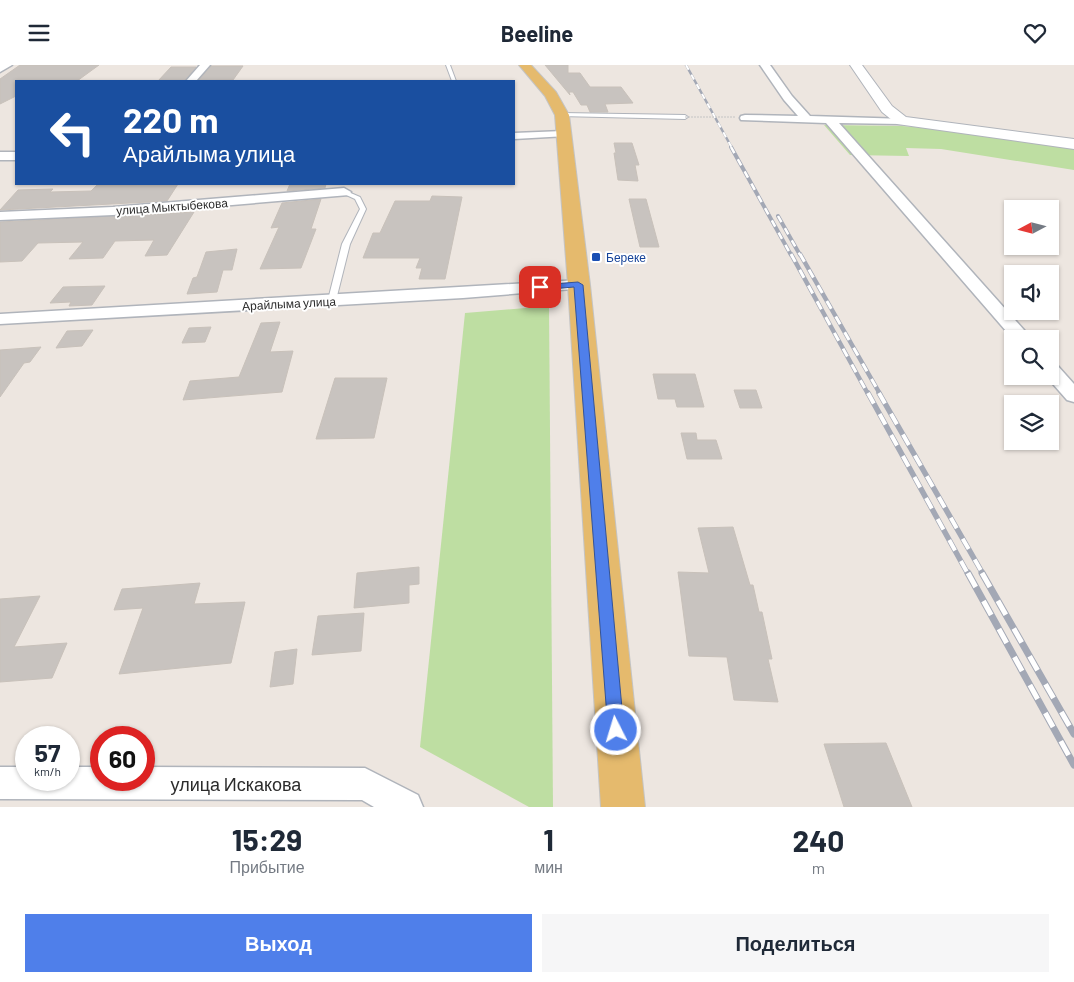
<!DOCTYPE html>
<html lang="ru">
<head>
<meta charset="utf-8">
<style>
	body { margin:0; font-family:Barlow,sans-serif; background:#f6f6f7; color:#1f2937; height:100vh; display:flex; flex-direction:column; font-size:19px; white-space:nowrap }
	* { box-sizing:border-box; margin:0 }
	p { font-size:16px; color:#747a83 }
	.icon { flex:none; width:28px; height:28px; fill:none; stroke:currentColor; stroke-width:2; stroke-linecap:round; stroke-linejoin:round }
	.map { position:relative; height:742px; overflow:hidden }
	.details { display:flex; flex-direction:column; background:#fff; flex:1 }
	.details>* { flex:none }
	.banner { position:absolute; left:15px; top:15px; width:500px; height:105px; border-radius:0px; box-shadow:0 1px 4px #0004; background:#1a4fa0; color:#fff; overflow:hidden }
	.needle { width:32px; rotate:263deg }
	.buttons { position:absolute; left:1004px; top:135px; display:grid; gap:10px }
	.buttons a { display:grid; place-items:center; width:55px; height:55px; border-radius:0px; background:#fff; box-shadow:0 1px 4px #0004; font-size:25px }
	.speed { position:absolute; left:15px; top:661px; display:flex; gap:10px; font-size:25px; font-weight:700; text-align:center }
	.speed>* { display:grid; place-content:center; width:65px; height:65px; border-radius:50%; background:#fff; box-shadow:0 1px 4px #0004; line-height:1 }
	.speed small { font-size:12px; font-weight:400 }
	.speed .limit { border:8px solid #d22; background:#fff; color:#111 }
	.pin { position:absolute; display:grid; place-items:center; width:42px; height:42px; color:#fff; margin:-21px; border-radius:10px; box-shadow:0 2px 8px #0006 }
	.me { position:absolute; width:55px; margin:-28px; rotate:355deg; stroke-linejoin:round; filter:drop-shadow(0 0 4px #0008) }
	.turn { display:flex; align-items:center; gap:18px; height:105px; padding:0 25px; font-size:22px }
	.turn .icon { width:65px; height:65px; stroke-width:2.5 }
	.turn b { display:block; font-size:35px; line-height:42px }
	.eta { display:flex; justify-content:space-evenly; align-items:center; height:85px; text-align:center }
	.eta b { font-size:30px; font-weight:700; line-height:35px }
	.primary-button { display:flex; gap:10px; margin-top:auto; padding:10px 25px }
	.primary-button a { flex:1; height:58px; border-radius:0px; background:#4f7fea; color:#fff; font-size:20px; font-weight:700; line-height:58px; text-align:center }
	.primary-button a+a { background:#f6f6f7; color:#1f2937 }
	header { display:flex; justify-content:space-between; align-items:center; height:65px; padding:0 25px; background:#fff; font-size:22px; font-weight:700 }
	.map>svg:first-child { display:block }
	.green { fill:#bedea2 }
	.building { fill:#c8c3bf; stroke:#c8c1ba }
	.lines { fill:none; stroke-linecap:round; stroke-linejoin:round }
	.lane-casing { stroke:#b0b4bb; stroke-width:2 }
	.street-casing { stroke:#b0b4bb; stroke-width:3 }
	.secondary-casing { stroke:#b0b4bb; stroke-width:2 }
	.primary-casing { stroke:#c4c4c4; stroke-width:2 }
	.lane { fill:#fff; fill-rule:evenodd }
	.street { fill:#fff; fill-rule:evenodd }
	.secondary { fill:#fff; fill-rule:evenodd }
	.primary { fill:#e5ba6d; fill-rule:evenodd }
	.rail-far4-casing { stroke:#a3a8b5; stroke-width:2.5 }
	.rail-far3-casing { stroke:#a3a8b5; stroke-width:4 }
	.rail-far2-casing { stroke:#a3a8b5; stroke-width:4.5 }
	.rail-far1-casing { stroke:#a3a8b5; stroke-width:5.5 }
	.rail-casing { stroke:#a3a8b5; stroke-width:7 }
	.rail-far4 { stroke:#fff; stroke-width:2; stroke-dasharray:5.5; stroke-linecap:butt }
	.rail-far3 { stroke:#fff; stroke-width:2.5; stroke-dasharray:7; stroke-linecap:butt }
	.rail-far2 { stroke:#fff; stroke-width:3; stroke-dasharray:9; stroke-linecap:butt }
	.rail-far1 { stroke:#fff; stroke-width:4; stroke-dasharray:12; stroke-linecap:butt }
	.rail { stroke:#fff; stroke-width:5; stroke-dasharray:16; stroke-linecap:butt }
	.path-bridge { stroke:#c4c4c4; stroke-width:1; stroke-dasharray:2 1; stroke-linecap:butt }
	.route { fill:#4f7fea; stroke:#335398 }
	.transit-dot { fill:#1a4fb4; stroke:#fff; stroke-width:2 }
	.labels { text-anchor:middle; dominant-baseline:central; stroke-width:4; stroke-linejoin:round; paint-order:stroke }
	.far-street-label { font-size:12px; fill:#2c2c2c; stroke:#fff }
	.far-transit-label { font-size:12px; fill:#164399; stroke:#fff; text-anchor:start }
	.near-street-label { font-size:18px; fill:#2c2c2c; stroke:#fff }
</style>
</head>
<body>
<header><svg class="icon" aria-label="menu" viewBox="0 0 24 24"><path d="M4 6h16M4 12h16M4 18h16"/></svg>Beeline<svg class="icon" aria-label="heart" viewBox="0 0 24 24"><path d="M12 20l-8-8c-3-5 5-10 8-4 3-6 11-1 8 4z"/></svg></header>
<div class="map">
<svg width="1074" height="742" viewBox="0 0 1074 742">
	<rect width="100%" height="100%" fill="#ede6e0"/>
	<g class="green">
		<polygon points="824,60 902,61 973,67 1074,84 1074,105 941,84 906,83 909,91 850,90"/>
		<polygon points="549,241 553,742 529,742 420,682 465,248"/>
	</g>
	<g class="building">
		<polygon points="20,0 99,0 77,16 16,16 16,31 0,39 0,14"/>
		<polygon points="545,0 568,0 568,8 580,8 590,22 621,22 633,38 605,39 608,47 590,47 587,40 581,40 573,27 569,27 570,30"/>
		<polygon points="211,1 243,1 233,15 198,16"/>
		<polygon points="171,2 196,2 184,16 158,16"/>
		<polygon points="614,78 632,78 639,100 635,100 638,116 618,115 614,88 616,88"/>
		<polygon points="178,119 167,136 0,145 18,125 53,124 50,127 91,126 97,120"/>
		<polygon points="290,119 326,119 325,123 287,126"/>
		<polygon points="432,131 462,132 445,214 419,214 422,203 416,203 420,193 363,193 373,168 380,168 395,136 430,136"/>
		<polygon points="321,134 311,164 316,164 301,203 260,204 279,162 271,163 282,138"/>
		<polygon points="629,134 646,134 659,182 640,182"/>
		<polygon points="194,147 167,190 145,191 154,175 115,176 103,193 69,194 83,177 38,178 22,196 0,197 0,157"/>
		<polygon points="237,184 232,205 223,205 217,227 187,229 193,213 197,212 206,187"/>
		<polygon points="105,221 92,240 69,241 71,237 50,238 63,222"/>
		<polygon points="280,257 270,287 293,286 282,327 183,335 190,316 239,312 261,258"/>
		<polygon points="211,262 205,277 182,278 189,263"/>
		<polygon points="93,265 82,281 56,283 67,266"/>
		<polygon points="41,282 30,297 24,298 0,332 0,285"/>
		<polygon points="653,309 695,309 704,342 677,342 675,334 658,334"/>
		<polygon points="335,313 387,313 374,373 316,374"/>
		<polygon points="734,325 756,325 762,343 740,343"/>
		<polygon points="681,368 696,368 697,375 716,375 722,394 687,394"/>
		<polygon points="733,462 750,520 753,520 759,547 762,547 772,594 768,594 778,637 734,635 727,592 689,591 678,507 709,508 698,463"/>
		<polygon points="419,502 419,519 409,520 409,538 354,543 357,508"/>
		<polygon points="200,518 194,539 245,537 231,598 119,609 143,543 114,545 122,524"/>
		<polygon points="40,531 14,582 67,578 52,613 0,617 0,534"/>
		<polygon points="364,548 361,586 312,590 318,551"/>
		<polygon points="297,584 293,619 270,622 275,587"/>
		<polygon points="886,678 912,742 844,742 824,679"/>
	</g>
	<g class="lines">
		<defs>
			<g id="lane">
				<polygon points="446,0 450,0 456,16 452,16"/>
				<polygon points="562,48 685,50 688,52 685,54 560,51"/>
				<polygon points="342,126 346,126 360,132 366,144 350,179 336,235 332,237 328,235 342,179 360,144 355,134 342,128"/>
			</g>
			<g id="street">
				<polygon points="0,0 12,0 0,7"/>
				<polygon points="200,0 210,0 196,16 186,16"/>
				<polygon points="760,0 770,0 792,31 810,51 906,54 907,56 902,59 839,58 1032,274 1013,274 826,58 741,55 740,53 741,51 745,50 798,51 784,35"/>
				<polygon points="563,66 567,67 569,69 567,71 514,74 514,68"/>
				<rect x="0" y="87" width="16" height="8"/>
				<polygon points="344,123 351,127 349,130 113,150 0,155 0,147 113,142"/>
				<polygon points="579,215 585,217 587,220 585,223 463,233 0,259 0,249"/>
				<polygon points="1050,298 1057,300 1074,319 1074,337 1067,335 1046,311 1050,311"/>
				<polygon points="0,702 26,702 26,715 69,715 69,702 101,702 101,715 144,715 144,702 365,703 418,730 423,742 374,742 362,735 0,734"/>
			</g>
			<polygon id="secondary" points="850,0 862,0 892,41 906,52 1074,74 1074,84 897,59 882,47"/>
			<polygon id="primary" points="519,0 531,0 556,27 569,50 590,220 645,742 601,742 568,220 555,50 545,31"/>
		</defs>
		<use href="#lane" class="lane-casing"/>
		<use href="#street" class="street-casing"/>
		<use href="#secondary" class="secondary-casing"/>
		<use href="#primary" class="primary-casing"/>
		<use href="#lane" class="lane"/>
		<use href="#street" class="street"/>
		<use href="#secondary" class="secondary"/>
		<use href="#primary" class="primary"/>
		<defs>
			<polyline id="rail-far4" points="686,0 732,83"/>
			<g id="rail-far3">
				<polyline points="731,82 791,190"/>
				<polyline points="778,151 800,190"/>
			</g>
			<g id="rail-far2">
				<polyline points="791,189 868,329"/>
				<polyline points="800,189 880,329"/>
			</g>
			<g id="rail-far1">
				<polyline points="868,328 968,509"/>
				<polyline points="879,328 983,509"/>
			</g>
			<g id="rail">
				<polyline points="968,508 1074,700"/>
				<polyline points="982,508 1074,669"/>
			</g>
		</defs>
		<use href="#rail-far4" class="rail-far4-casing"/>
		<use href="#rail-far3" class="rail-far3-casing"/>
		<use href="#rail-far2" class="rail-far2-casing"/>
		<use href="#rail-far1" class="rail-far1-casing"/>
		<use href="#rail" class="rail-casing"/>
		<use href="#rail-far4" class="rail-far4"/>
		<use href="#rail-far3" class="rail-far3"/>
		<use href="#rail-far2" class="rail-far2"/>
		<use href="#rail-far1" class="rail-far1"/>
		<use href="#rail" class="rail"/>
		<polyline class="path-bridge" points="685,52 736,52"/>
	</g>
	<polygon class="route" points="578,217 583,220 624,665 622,670 616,673 610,670 608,665 574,222 540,225 536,222 540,220"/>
	<rect class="transit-dot" x="591" y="187" width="10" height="10" rx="2.5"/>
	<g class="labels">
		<g class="far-street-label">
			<text transform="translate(172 141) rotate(-4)">улица Мыктыбекова</text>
			<text transform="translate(289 238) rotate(-3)">Арайлыма улица</text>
		</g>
		<g class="far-transit-label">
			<text x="606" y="192">Береке</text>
		</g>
		<g class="near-street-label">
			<text x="236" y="719">улица Искакова</text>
		</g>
	</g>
</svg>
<div class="buttons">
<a><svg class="needle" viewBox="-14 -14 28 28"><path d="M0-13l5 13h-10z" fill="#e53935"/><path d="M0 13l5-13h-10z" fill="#747a83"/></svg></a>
<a><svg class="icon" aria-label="sound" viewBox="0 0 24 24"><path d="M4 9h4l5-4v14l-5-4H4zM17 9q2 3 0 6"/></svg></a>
<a><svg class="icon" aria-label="search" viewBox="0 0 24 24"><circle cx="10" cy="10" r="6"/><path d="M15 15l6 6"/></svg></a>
<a><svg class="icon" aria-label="layers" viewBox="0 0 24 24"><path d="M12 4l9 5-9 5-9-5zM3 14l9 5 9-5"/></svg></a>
</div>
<div class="speed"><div>57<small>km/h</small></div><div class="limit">60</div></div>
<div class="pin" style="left:540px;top:222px;background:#d93025"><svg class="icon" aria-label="arrive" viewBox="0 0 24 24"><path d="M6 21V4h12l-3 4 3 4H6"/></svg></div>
<svg class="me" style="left:616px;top:665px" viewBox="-20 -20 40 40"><circle r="17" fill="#4f7fea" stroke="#fff" stroke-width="3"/><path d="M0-11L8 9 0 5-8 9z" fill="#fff"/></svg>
<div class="banner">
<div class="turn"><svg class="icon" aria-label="left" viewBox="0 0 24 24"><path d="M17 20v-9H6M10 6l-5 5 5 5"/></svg><div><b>220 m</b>Арайлыма улица</div></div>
</div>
</div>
<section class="details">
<div class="eta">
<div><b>15:29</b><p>Прибытие</p></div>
<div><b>1</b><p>мин</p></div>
<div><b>240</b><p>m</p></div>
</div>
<div class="primary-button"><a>Выход</a><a>Поделиться</a></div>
</section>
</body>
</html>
